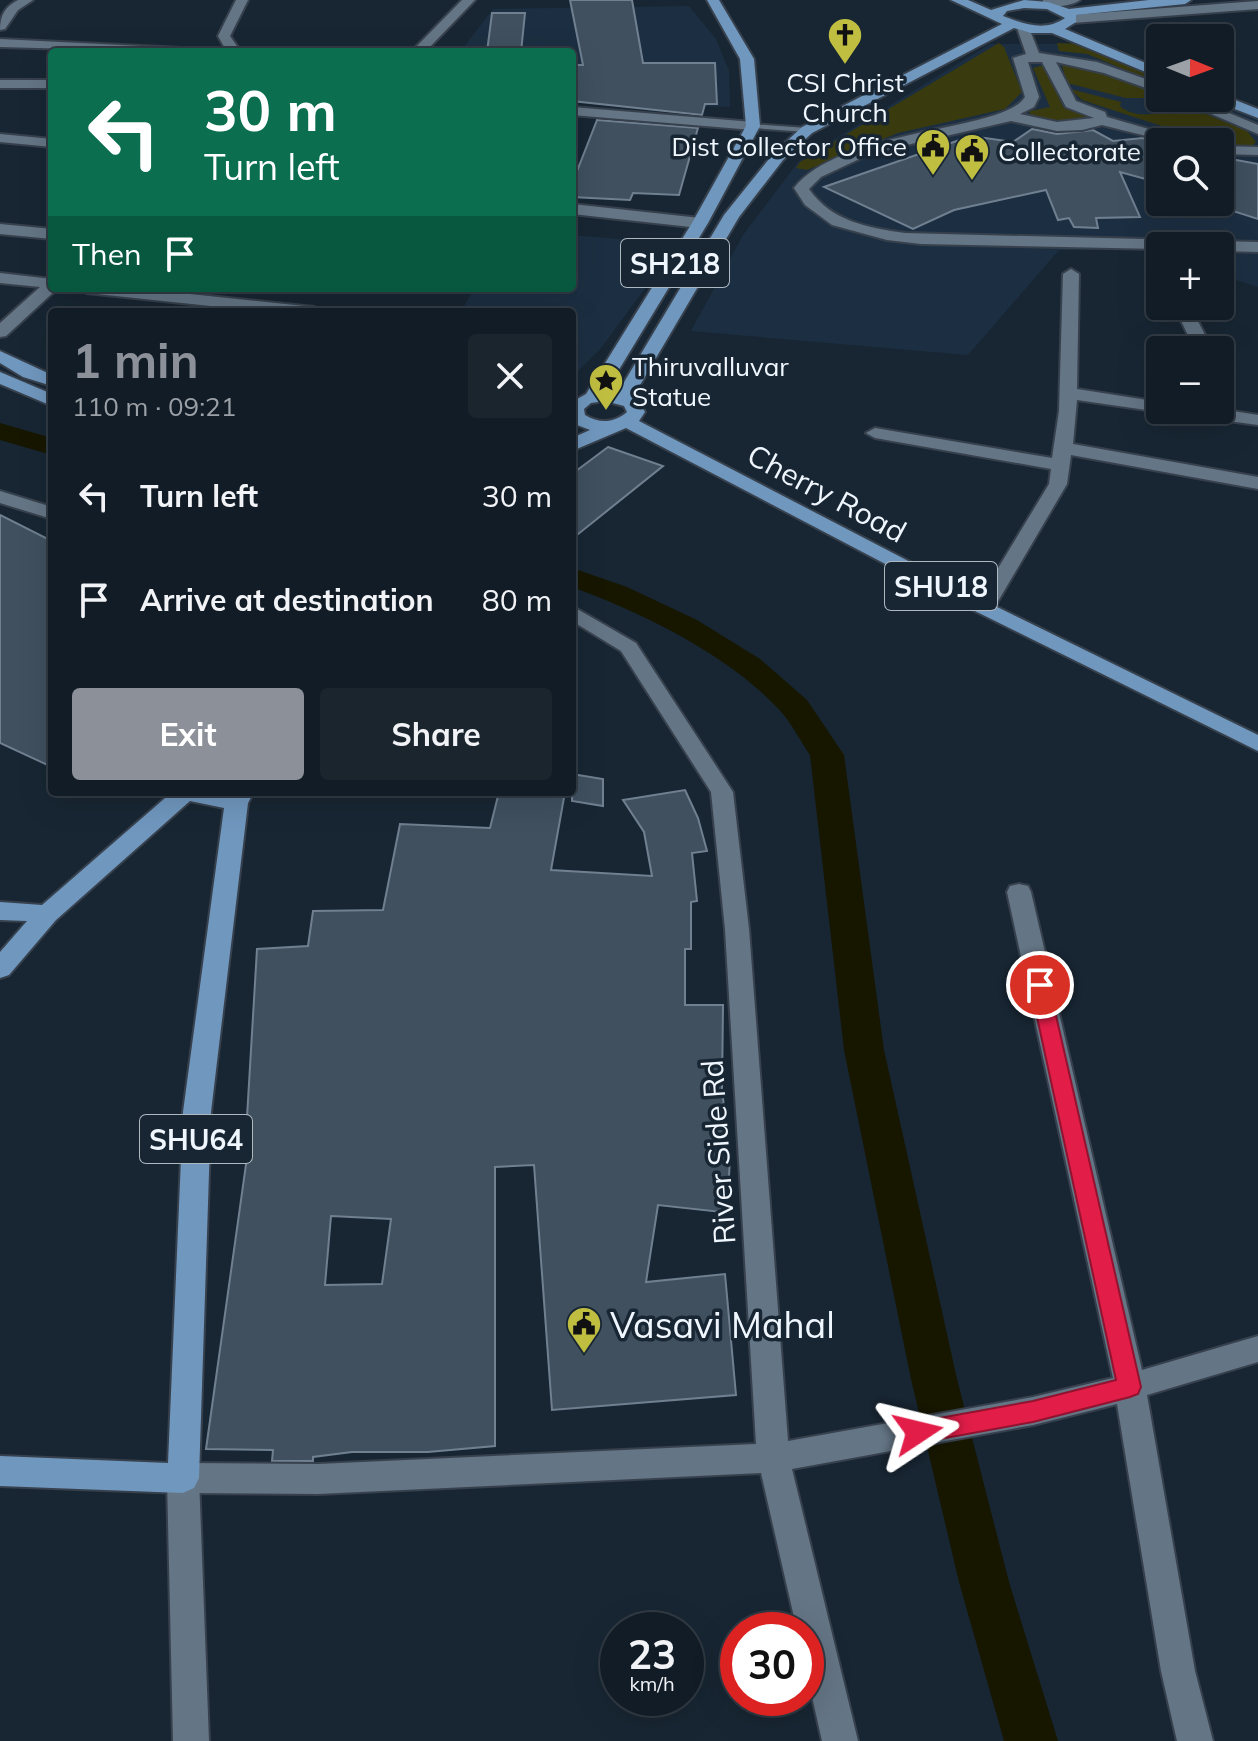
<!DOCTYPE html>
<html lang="en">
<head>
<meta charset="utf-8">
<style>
	body { margin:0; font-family:Mulish,sans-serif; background:#1b252e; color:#f1f3f6; height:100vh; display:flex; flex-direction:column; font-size:30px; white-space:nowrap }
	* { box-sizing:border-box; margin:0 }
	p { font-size:26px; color:#9ca1a7 }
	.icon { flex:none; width:44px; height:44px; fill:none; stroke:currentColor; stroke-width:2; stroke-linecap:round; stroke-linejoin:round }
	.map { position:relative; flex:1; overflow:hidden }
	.drawer { position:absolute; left:48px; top:308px; width:528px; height:488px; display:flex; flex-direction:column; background:#121c26; border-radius:8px; box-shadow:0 8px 32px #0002,0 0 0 2px #313a43 }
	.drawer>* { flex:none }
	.banner { position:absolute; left:48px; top:48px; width:528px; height:244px; border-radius:8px; box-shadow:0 8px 32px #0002,0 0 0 2px #313a43; background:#0b6e4f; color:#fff; overflow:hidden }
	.needle { width:52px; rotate:91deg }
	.controls { position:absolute; left:1146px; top:24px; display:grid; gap:16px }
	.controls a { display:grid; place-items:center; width:88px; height:88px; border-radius:8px; background:#121c26; box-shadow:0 8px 32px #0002,0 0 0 2px #313a43; font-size:40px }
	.speed { position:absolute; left:600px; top:1612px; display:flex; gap:16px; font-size:40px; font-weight:700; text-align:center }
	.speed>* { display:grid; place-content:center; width:104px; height:104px; border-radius:50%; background:#121c26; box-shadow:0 8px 32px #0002,0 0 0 2px #313a43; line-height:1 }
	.speed small { font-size:20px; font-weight:400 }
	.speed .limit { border:12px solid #d22; background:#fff; color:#111 }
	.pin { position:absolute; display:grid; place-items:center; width:68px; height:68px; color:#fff; margin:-34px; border:4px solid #fff; border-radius:50%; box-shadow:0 2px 8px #0007 }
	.me { position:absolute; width:88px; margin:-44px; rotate:80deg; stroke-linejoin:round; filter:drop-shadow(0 0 6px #0008) }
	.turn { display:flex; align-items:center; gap:28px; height:168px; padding:0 24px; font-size:36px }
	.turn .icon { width:104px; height:104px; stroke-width:2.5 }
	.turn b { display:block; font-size:56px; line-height:68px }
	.then { display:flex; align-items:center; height:76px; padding:0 24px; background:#0003; gap:16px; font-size:30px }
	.round { display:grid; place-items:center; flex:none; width:84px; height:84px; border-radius:8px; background:#1b252e }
	.headline { display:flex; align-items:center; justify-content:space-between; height:136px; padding:0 24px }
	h1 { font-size:48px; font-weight:700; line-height:60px; color:#8c9099 }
	.cta { display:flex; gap:16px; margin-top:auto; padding:16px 24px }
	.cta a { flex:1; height:92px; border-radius:8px; background:#8c9099; color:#fff; font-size:32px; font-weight:700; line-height:92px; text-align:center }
	.cta a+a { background:#1b252e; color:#f1f3f6 }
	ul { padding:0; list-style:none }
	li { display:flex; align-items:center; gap:24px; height:104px; padding:0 24px }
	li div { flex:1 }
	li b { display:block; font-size:30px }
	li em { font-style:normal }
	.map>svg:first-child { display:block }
	.built { fill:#1c2f42; fill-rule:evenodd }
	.green { fill:#3a3a0f }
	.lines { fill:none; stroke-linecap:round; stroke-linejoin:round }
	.canal { fill:#171700; fill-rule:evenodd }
	.building { fill:#40505f; stroke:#708091; stroke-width:2; fill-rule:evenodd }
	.lane-casing { stroke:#37414d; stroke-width:4 }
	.street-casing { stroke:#37414d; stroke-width:4 }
	.secondary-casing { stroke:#37414d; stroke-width:4 }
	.primary-casing { stroke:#37414d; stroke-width:4 }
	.lane { fill:#647585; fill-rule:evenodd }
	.street { fill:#647585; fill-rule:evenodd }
	.secondary { fill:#647585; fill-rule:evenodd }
	.primary { fill:#7097be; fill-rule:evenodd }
	.route { fill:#e11d48; stroke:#92132f; stroke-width:2 }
	.labels { text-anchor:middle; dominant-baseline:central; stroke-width:7; stroke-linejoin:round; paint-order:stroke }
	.far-poi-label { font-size:26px; fill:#eff6fe; stroke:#182633; text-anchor:start }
	.shield { fill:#182633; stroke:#aeb8c1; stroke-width:2 }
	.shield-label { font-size:28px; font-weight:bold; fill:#eff6fe }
	.street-label { font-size:30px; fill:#eff6fe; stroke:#182633 }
	.near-poi-label { font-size:36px; fill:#eff6fe; stroke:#182633; text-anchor:start }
</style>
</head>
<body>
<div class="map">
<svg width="1258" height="1741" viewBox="0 0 1258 1741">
	<rect width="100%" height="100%" fill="#182633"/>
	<g class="built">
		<polygon points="689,6 716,39 729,71 730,107 572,102 572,52 460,52 493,9"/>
		<path d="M990 44H1086L1160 75V98H1213L1258 118V287L1220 275V246H1160V254L1148 250H1059L968 355 691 331 743 235 799 161ZM1160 142H1220V202H1160Z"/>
		<polygon points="572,235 643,241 645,246 674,249 601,348 572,377 572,312 461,312 474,288 572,288"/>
	</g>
	<g class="green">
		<polygon points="999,43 1004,47 1022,92 1005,109 898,133 807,170 796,168 800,162"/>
		<polygon points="1057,43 1085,44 1160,77 1160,84 1087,54 1059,51"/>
		<path d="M1061 62 1102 71 1160 95V98H1167L1247 131 1256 142 1253 145C1241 148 1232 149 1220 145V142H1211L1082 100 1070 89 1121 102 1120 106C1131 116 1145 115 1160 113L1166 106 1156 98H1126L1067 83Z"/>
		<polygon points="1040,66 1045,66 1063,107 1082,110 1090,117 1087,121 1042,122 1029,118 1030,111 1050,107 1033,68"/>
	</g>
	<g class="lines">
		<g class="canal">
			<polygon points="0,423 52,438 52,455 0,440"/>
			<path d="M572 568 627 587 697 620 760 659 807 700 844 755 884 1050 957 1379 1009 1582 1058 1741H1004L959 1582 911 1379 844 1050 810 755C801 742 793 726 783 714 732 656 643 613 572 587Z"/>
		</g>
	</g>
	<g class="building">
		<polygon points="570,0 632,0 643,63 715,63 717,104 705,104 702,115 572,101 572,65 583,65"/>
		<polygon points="492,13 525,13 521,52 487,52"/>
		<polygon points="597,120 698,128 679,195 633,193 630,200 572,197 572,184"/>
		<polygon points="1032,129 1057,134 1093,130 1113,141 1143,138 1160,143 1160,183 1120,172 1140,217 1096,218 1098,228 1074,227 1069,218 1058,220 1046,190 954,210 913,229 824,187 971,136 1013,142"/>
		<polygon points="1220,157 1258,164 1258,219 1211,204 1220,202"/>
		<polygon points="608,447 663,466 572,539 572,474"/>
		<polygon points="0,515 52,541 52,767 0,743"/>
		<polygon points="572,774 603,779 603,806 572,801"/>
		<path d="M685 790 698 818 707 851 692 853 697 901 691 902V949H685V1005H723L722 1090 730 1155 729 1178 720 1177 721 1212 658 1205 646 1282 725 1274 736 1395 552 1410 534 1165 495 1167V1446L428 1452H352L313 1457V1461H272L273 1450 206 1449 250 1136 246 1134 257 949 308 946 313 911 383 910 400 824 490 828 499 792H565L551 870 652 876 644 832 623 800ZM331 1216 391 1219 382 1284 325 1285Z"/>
	</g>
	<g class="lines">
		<defs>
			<polygon id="lane" points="750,124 807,128 811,130 807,132 753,128 749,126"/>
			<g id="street">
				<path d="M18 0H33L18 10 5 29 0 30C0 15 5 7 18 0Z"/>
				<polygon points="236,0 248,0 230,36 241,52 227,52 218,36"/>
				<polygon points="462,0 475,0 425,52 411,52"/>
				<path d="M1023 24 1029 28 1039 53 1097 62 1160 84V93L1104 73 1056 62 1076 101 1105 112 1107 117 1194 142H1170L1102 125 1082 130 1057 131 1011 121 872 153 821 177 809 189C831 221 868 228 905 233L1258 242V252L1220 251V246H1160V249L921 244 887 240 832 225 805 205 794 188C843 127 1004 132 1025 97L1013 58 1026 54 1017 28ZM1028 62H1042L1066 107 1094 118 1057 122 1020 114 1034 107 1039 97Z"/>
				<polygon points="0,39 182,48 189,52 0,47"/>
				<rect x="0" y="80" width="52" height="8"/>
				<polygon points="1174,98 1193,98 1258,125 1258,134"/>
				<polygon points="572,107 753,122 760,126 753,130 572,115"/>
				<polygon points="0,134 52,139 52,147 0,142"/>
				<polygon points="1220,146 1258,147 1258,155 1220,154"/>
				<polygon points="572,204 700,218 708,223 700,228 572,214"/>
				<polygon points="0,224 52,229 52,239 0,234"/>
				<polygon points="1071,269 1079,274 1077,389 1160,402 1160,410 1167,410 1160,412 1077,400 1073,444 1258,477 1258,489 1071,455 1067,484 994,608 984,614 977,612 974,608 1049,484 1051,469 875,438 866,433 875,428 1052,458 1059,411 1063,274"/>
				<polygon points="0,273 52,279 52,288 58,288 6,336 0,337 0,323 40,287 0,283"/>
				<polygon points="79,288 133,288 314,307 322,312 267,312 87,293"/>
				<polygon points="1174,306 1190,306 1213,350 1195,350"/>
				<polygon points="1220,409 1258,415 1258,425 1184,415 1175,410"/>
				<polygon points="0,491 52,507 52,519 0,503"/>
				<polygon points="572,606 636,643 733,792 749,929 788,1441 1033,1397 1113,1378 1007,892 1010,886 1019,884 1028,886 1031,892 1142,1370 1258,1336 1258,1362 1147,1395 1195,1671 1213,1741 1177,1741 1161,1671 1117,1404 1033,1425 792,1469 858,1741 822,1741 806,1670 806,1630 797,1630 761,1473 318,1494 183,1493 172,1488 167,1478 172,1468 183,1463 318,1464 756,1444 725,929 711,792 621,651 572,621"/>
			</g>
			<g id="secondary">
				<path d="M1043 0H1080C1072 6 1053 8 1043 6Z"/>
				<polygon points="1258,1 1258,9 1072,23 1066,19 1072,15"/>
				<polygon points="183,1463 194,1468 199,1478 209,1741 173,1741 167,1478 172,1468"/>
			</g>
			<g id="primary">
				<path d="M707 0H719L754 59 760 126 708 223 606 391 617 394 724 215 773 154 802 127 1002 24 951 0H968L991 10 1024 0 1048 2 1069 9 1149 0H1191L1185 4 1076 15V22L1065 29 1160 69V78L1052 33H1031L1014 28 812 133 783 160 739 217 633 397 637 398 645 412 639 421 991 604 1258 735V751L977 612 626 428 572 451V438L590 430 572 423V402L586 394 692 223 746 126 740 59ZM1024 8 1047 9 1065 18C1045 32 1024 24 1003 16L1007 11ZM605 401 624 406 627 412C614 423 600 424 585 415L584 409 591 403Z"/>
				<polygon points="1220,94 1258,109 1258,118 1214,101 1212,98 1220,98"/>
				<polygon points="0,351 52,375 52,386 23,377 0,363"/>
				<polygon points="0,372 52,394 52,406 0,384"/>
				<polygon points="172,792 254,792 248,803 211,1112 199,1478 194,1488 183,1493 0,1486 0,1456 168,1463 183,1112 224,808 190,801 56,920 9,975 0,978 0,952 27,921 0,920 0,902 42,905"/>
			</g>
		</defs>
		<use href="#lane" class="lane-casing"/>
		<use href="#street" class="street-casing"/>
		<use href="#secondary" class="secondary-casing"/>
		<use href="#primary" class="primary-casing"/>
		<use href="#lane" class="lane"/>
		<use href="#street" class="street"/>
		<use href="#secondary" class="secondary"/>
		<use href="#primary" class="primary"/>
	</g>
	<polygon class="route" points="1040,978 1049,985 1141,1387 1138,1394 1130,1397 1033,1422 918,1443 909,1440 906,1432 909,1425 918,1422 1033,1401 1116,1380 1030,985"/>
	<defs>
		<symbol id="church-pin" viewBox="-11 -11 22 30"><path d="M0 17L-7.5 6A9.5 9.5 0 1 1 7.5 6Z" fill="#bfbe41" stroke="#182633"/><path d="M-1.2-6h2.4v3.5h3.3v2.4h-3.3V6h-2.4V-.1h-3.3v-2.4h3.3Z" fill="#111"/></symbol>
		<symbol id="civic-pin" viewBox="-11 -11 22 30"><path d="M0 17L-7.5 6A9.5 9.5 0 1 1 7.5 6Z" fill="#bfbe41" stroke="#182633"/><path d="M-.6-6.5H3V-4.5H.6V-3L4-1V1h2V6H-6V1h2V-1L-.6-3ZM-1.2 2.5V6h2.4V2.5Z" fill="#111"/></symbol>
		<symbol id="sight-pin" viewBox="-11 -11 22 30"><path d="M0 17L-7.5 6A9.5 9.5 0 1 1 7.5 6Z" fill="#bfbe41" stroke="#182633"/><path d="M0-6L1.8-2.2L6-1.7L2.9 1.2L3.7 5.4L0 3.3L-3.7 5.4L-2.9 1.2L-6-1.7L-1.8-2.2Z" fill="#111"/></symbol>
	</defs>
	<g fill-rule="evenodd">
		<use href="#church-pin" x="825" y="15" width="40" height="54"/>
		<use href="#civic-pin" x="913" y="126" width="40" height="54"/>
		<use href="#civic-pin" x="952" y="131" width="40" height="54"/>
		<use href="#sight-pin" x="586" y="361" width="40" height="54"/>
		<use href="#civic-pin" x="564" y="1304" width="40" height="54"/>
	</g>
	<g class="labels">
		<g class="far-poi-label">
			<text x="845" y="82" text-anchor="middle">CSI Christ<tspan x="845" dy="30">Church</tspan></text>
			<text x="907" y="146" text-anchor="end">Dist Collector Office</text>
			<text x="998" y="151">Collectorate</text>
			<text x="632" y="366">Thiruvalluvar<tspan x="632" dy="30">Statue</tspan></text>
		</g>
		<g class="shield">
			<rect x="621" y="239" width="108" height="48" rx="6"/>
			<rect x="885" y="562" width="112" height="48" rx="6"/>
			<rect x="140" y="1115" width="112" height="48" rx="6"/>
		</g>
		<g class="shield-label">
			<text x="675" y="263">SH218</text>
			<text x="941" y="586">SHU18</text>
			<text x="196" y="1139">SHU64</text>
		</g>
		<g class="street-label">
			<text transform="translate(827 493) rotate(28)">Cherry Road</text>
			<text transform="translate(718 1152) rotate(-94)">River Side Rd</text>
		</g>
		<g class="near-poi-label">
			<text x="610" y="1324">Vasavi Mahal</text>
		</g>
	</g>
</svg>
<div class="controls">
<a><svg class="needle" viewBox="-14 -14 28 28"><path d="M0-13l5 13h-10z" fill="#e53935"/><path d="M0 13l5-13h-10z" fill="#9ca1a7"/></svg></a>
<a><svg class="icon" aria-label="search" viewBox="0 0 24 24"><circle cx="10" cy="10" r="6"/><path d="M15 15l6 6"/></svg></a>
<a>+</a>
<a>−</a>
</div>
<div class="speed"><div>23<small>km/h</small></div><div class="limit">30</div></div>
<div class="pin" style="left:1040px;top:985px;background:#d93025"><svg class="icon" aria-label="arrive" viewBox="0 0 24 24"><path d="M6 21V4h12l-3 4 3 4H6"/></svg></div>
<svg class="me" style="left:918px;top:1432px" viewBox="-20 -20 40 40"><path d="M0-17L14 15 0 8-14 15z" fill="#e11d48" stroke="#fff" stroke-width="4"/></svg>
<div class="banner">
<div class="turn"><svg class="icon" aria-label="left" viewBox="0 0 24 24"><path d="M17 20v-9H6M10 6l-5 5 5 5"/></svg><div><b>30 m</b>Turn left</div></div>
<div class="then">Then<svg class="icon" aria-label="arrive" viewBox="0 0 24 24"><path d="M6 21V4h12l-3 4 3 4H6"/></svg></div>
</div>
<section class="drawer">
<div class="headline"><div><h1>1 min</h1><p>110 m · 09:21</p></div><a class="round"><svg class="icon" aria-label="close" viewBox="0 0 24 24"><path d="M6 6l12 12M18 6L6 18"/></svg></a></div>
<ul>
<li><svg class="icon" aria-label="left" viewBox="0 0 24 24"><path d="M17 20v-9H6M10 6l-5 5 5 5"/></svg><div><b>Turn left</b></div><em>30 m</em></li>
<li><svg class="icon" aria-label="arrive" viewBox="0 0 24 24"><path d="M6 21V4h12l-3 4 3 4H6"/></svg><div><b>Arrive at destination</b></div><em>80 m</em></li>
</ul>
<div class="cta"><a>Exit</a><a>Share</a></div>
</section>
</div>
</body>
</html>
